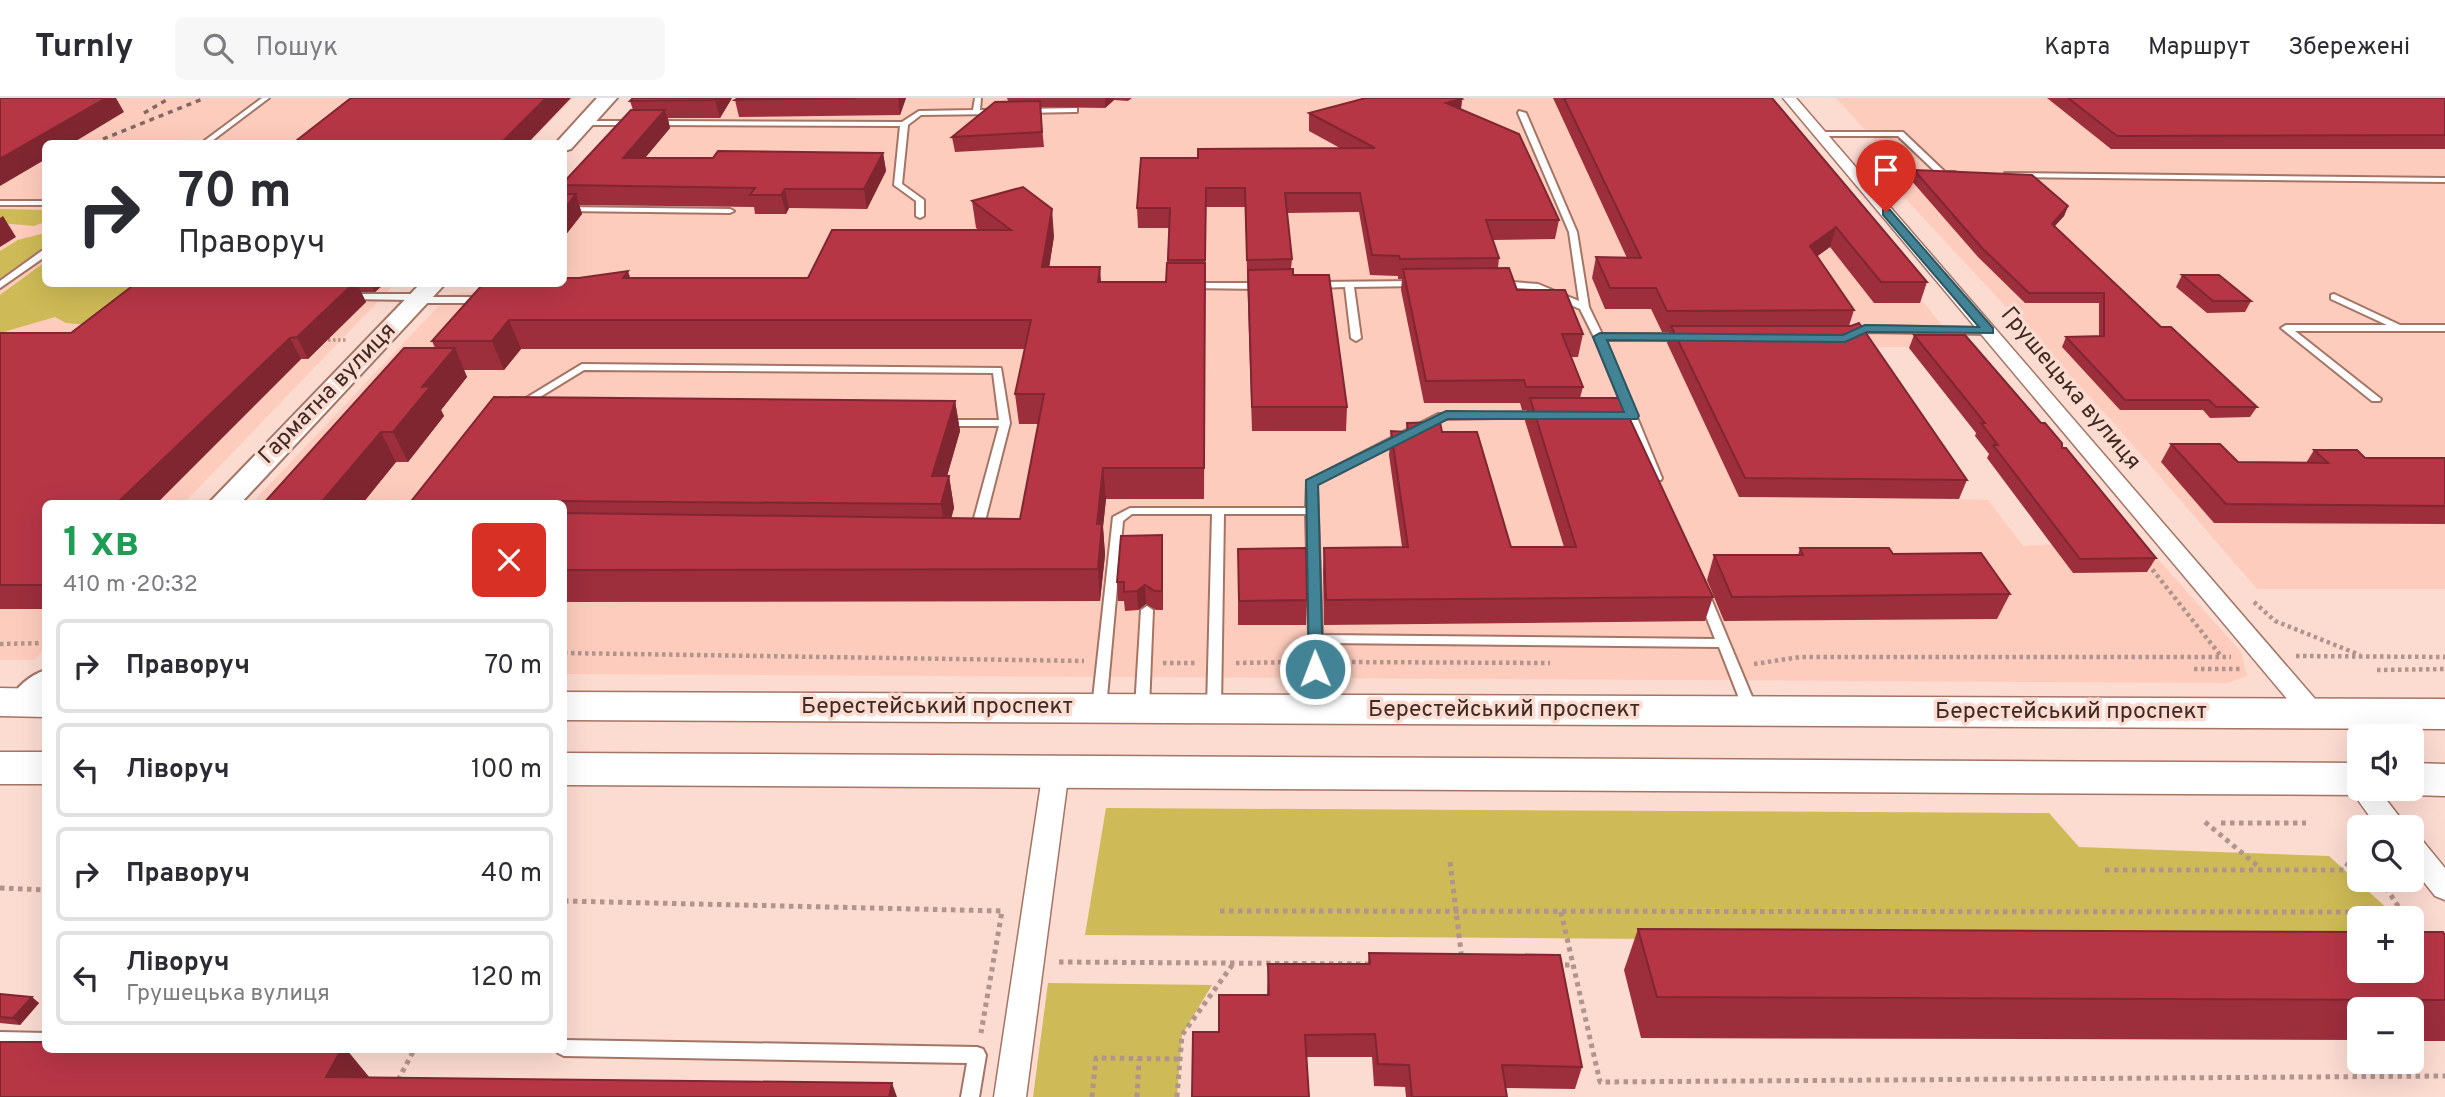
<!DOCTYPE html>
<html lang="uk">
<head>
<meta charset="utf-8">
<style>
	body { margin:0; font-family:Overpass,sans-serif; background:#f7f7f7; color:#2b2b33; height:100vh; display:flex; flex-direction:column; font-size:26px; white-space:nowrap }
	* { box-sizing:border-box; margin:0 }
	p { font-size:23px; color:#7c7c81 }
	.icon { flex:none; width:38px; height:38px; fill:none; stroke:currentColor; stroke-width:2; stroke-linecap:round; stroke-linejoin:round }
	.map { position:relative; flex:1; overflow:hidden }
	.details { position:absolute; left:42px; top:402px; width:525px; height:553px; display:flex; flex-direction:column; background:#fff; border-radius:10px; box-shadow:0 7px 28px #0002 }
	.details>* { flex:none }
	.top-card { position:absolute; left:42px; top:42px; width:525px; height:147px; border-radius:10px; box-shadow:0 7px 28px #0002; background:#fff; color:#2b2b33; overflow:hidden }
	.fabs { position:absolute; left:2347px; top:626px; display:grid; gap:14px }
	.fabs a { display:grid; place-items:center; width:77px; height:77px; border-radius:10px; background:#fff; box-shadow:0 7px 28px #0002; font-size:35px }
	.pin { position:absolute; display:grid; place-items:center; width:60px; height:60px; color:#fff; margin:-72px -30px; border-radius:50% 50% 50% 0; rotate:-45deg; box-shadow:0 0 7px #0007 }
	.pin .icon { rotate:45deg }
	.me { position:absolute; width:77px; margin:-38px; rotate:359deg; stroke-linejoin:round; filter:drop-shadow(0 0 5px #0008) }
	.turn { display:flex; align-items:center; gap:24px; height:147px; padding:0 21px; font-size:32px }
	.turn .icon { width:91px; height:91px; stroke-width:2.5 }
	.turn b { display:block; font-size:49px; line-height:60px }
	.round { display:grid; place-items:center; flex:none; width:74px; height:74px; border-radius:10px; background:#f7f7f7 }
	.head { display:flex; align-items:center; justify-content:space-between; height:119px; padding:0 21px }
	h1 { font-size:42px; font-weight:700; line-height:52px; color:#1e9e55 }
	ul { padding:0; list-style:none }
	li { display:flex; align-items:center; gap:21px; height:94px; margin:0 14px 10px; padding:0 7px; border:4px solid #e1e1e2; border-radius:10px }
	li div { flex:1 }
	li b { display:block; font-size:26px }
	li em { font-style:normal }
	header { display:flex; align-items:center; gap:42px; box-sizing:border-box; height:98px; padding:0 35px; background:#fff; border-bottom:2px solid #e1e1e2 }
	header strong { font-size:33px }
	nav { display:flex; gap:38px; margin-inline-start:auto; font-size:24px }
	.search { width:490px; height:63px; background:#f7f7f7; display:flex; align-items:center; gap:18px; box-sizing:border-box; padding:0 24px; border-radius:10px; color:#7c7c81; font-size:26px }
	.map>svg:first-child { display:block }
	.built { fill:#feccbd }
	.green { fill:#ceba56 }
	.lines { fill:none; stroke-linecap:round; stroke-linejoin:round }
	.lane-casing { stroke:#a47465; stroke-width:4 }
	.street-casing { stroke:#a47465; stroke-width:3 }
	.secondary-casing { stroke:#a47465; stroke-width:4 }
	.primary-casing { stroke:#a47465; stroke-width:3 }
	.path-far2 { stroke:#b1958d; stroke-width:3.5; stroke-dasharray:2.5 2.5; stroke-linecap:butt }
	.path-far1 { stroke:#b1958d; stroke-width:4.5; stroke-dasharray:3.5 3.5; stroke-linecap:butt }
	.path { stroke:#b1958d; stroke-width:5; stroke-dasharray:4.5 4.5; stroke-linecap:butt }
	.lane { fill:#fff; fill-rule:evenodd }
	.street { fill:#fff; fill-rule:evenodd }
	.secondary { fill:#fff; fill-rule:evenodd }
	.primary { fill:#fff; fill-rule:evenodd }
	.rail { stroke:#826961; stroke-width:3.5; stroke-dasharray:5 5; stroke-linecap:butt }
	.wall { fill:#9d2e3c }
	.shaded-wall { fill:#802631 }
	.building { fill:#b73646; stroke:#802631; stroke-width:2 }
	.route { fill:#428496; stroke:#2b5662; stroke-width:2 }
	.labels { text-anchor:middle; dominant-baseline:central; stroke-width:7; stroke-linejoin:round; paint-order:stroke }
	.street-label { font-size:23px; fill:#3e2923; stroke:#fcdbd1 }
</style>
</head>
<body>
<header>
<strong>Turnly</strong>
<div class="search"><svg class="icon" aria-label="search" viewBox="0 0 24 24"><circle cx="10" cy="10" r="6"/><path d="M15 15l6 6"/></svg>Пошук</div>
<nav><a>Карта</a><a>Маршрут</a><a>Збережені</a></nav>
</header>
<div class="map">
<svg width="2445" height="999" viewBox="0 0 2445 999">
	<rect width="100%" height="100%" fill="#fcdbd1"/>
	<g class="built">
		<polygon points="0,0 573,0 529,45 46,46 46,186 395,186 183,406 46,406 45,550 34,562 0,562"/>
		<polygon points="644,0 1763,0 1959,249 1858,249 1959,401 1988,402 2023,448 2140,441 2241,554 2247,578 2227,585 564,576 564,406 251,406 450,196 564,186 564,90"/>
		<polygon points="1836,0 2445,0 2445,491 2257,491 2114,325 1890,84 1909,80"/>
	</g>
	<g class="green">
		<polygon points="0,111 45,112 45,124 34,128 0,125"/>
		<polygon points="45,135 45,151 0,182 0,153 18,142"/>
		<polygon points="45,164 46,186 307,186 88,227 66,225 55,219 0,235 0,197"/>
		<polygon points="1106,710 2049,715 2079,749 2329,758 2399,821 2359,821 2359,846 1085,837"/>
		<polygon points="1048,885 1212,887 1182,937 1177,999 1033,999"/>
	</g>
	<g class="lines">
		<defs>
			<g id="lane">
				<polygon points="262,0 269,0 208,46 200,46"/>
				<polygon points="975,0 981,0 980,12 997,12 1001,14 997,16 921,17 908,27 902,86 924,102 924,118 920,120 916,118 916,103 894,87 900,28 654,27 650,25 654,23 902,24 919,13 973,12"/>
				<polygon points="1077,10 1077,14 1074,14 1025,15 1021,13 1025,11"/>
				<polygon points="1519,13 1526,15 1577,134 1589,209 1602,236 1682,236 1687,239 1682,242 1605,242 1662,380 1661,382 1653,382 1652,380 1594,239 1580,211 1533,191 1498,189 1494,186 1498,183 1538,186 1579,203 1569,134 1518,15"/>
				<polygon points="581,23 636,23 640,25 636,27 581,27"/>
				<polygon points="1815,34 1903,34 1945,74 1955,74 1959,76 1955,78 1940,78 1898,38 1818,38 1814,36"/>
				<polygon points="2005,75 2445,80 2445,84 2008,79 2004,77"/>
				<rect x="0" y="103" width="46" height="4"/>
				<polygon points="564,109 730,111 734,113 730,115 564,113"/>
				<polygon points="43,152 46,152 46,158 0,190 0,183"/>
				<polygon points="1417,183 1420,184 1420,188 1354,189 1361,240 1356,243 1351,240 1345,189 1316,190 1312,187 1316,184"/>
				<polygon points="1190,185 1263,185 1267,188 1263,191 1187,190 1186,188"/>
				<polygon points="349,196 420,196 424,199 484,199 489,202 484,205 417,205 413,202 346,201 344,199"/>
				<polygon points="2334,196 2400,227 2445,227 2445,233 2295,233 2381,301 2380,303 2372,303 2281,230 2286,227 2387,227 2331,201 2331,197"/>
				<polygon points="1865,228 1989,230 1994,233 1989,236 1866,234 1850,240 1845,237"/>
				<polygon points="582,266 1001,270 1010,325 982,435 976,439 970,435 999,328 942,328 937,325 942,322 999,322 993,275 584,272 522,310 518,311 513,308"/>
				<polygon points="1541,314 1545,315 1545,319 1444,321 1317,386 1322,537 1715,541 1698,498 1704,494 1710,498 1758,613 1756,616 1746,616 1744,613 1719,549 1322,545 1325,611 1323,614 1313,614 1311,611 1310,544 1308,541 1309,538 1306,416 1224,416 1221,610 1219,613 1209,613 1207,610 1212,416 1132,416 1123,423 1106,610 1104,613 1094,613 1092,610 1113,419 1130,410 1306,410 1307,383 1438,316"/>
				<polygon points="1147,508 1153,512 1149,610 1147,613 1137,613 1135,610 1141,512"/>
				<polygon points="0,934 46,935 46,951 0,950"/>
				<polygon points="564,942 977,949 983,951 986,957 979,999 961,999 967,965 564,958 558,955 556,952 564,952"/>
			</g>
			<g id="street">
				<polygon points="1783,0 1796,0 2322,609 2326,615 2322,621 2313,624 2304,621"/>
				<polygon points="1056,662 1065,665 1069,672 1026,999 994,999 1043,672 1047,665"/>
				<polygon points="2359,682 2359,691 2378,691 2408,730 2378,730 2350,691 2354,684"/>
				<polygon points="2412,739 2422,742 2445,770 2445,802 2435,798 2412,769"/>
			</g>
			<g id="secondary">
				<polygon points="597,0 617,0 571,51 564,53 564,46 555,46"/>
				<polygon points="420,186 445,186 240,406 208,406"/>
				<path d="M46 572V606C35 617 27 618 12 614L7 605C16 590 29 577 46 572Z"/>
			</g>
			<g id="primary">
				<polygon points="0,590 46,591 46,619 0,618"/>
				<polygon points="564,594 2445,601 2445,631 564,622"/>
				<rect x="0" y="654" width="46" height="32"/>
				<polygon points="564,655 2359,665 2359,691 2375,691 2359,697 564,687"/>
				<polygon points="2412,665 2445,666 2445,698 2412,697 2397,692 2412,691"/>
			</g>
		</defs>
		<use href="#lane" class="lane-casing"/>
		<use href="#street" class="street-casing"/>
		<use href="#secondary" class="secondary-casing"/>
		<use href="#primary" class="primary-casing"/>
		<polyline class="path-far2" points="328,242 347,242"/>
		<g class="path-far1">
			<polyline points="2148,466 2221,558"/>
			<polyline points="2254,504 2275,523 2360,557"/>
			<polyline points="0,546 46,545"/>
			<polyline points="564,555 1084,563"/>
			<polyline points="2296,558 2445,559"/>
			<polyline points="1338,564 1550,565"/>
			<polyline points="1163,565 1196,565"/>
			<polyline points="1236,565 1298,564"/>
			<polyline points="1754,566 1800,559 2231,559"/>
			<polyline points="2194,571 2240,571"/>
			<polyline points="2377,572 2445,571"/>
		</g>
		<g class="path">
			<polyline points="2205,724 2259,769"/>
			<polyline points="2221,725 2306,725"/>
			<polyline points="1450,764 1462,862"/>
			<polyline points="2105,772 2344,772 2359,749"/>
			<polyline points="2381,782 2402,814"/>
			<polyline points="0,790 46,792"/>
			<polyline points="564,803 1002,813 981,935"/>
			<polyline points="1220,813 2403,814"/>
			<polyline points="1561,814 1600,984 2445,978"/>
			<polyline points="1059,864 1372,866"/>
			<polyline points="1556,867 1572,867"/>
			<polyline points="398,982 414,952"/>
			<polyline points="1092,999 1096,960 1180,961"/>
			<polyline points="1137,999 1139,961"/>
			<polyline points="1177,999 1182,937 1233,866"/>
		</g>
		<use href="#lane" class="lane"/>
		<use href="#street" class="street"/>
		<use href="#secondary" class="secondary"/>
		<use href="#primary" class="primary"/>
		<g class="rail">
			<polyline points="144,15 170,0"/>
			<polyline points="103,41 205,0"/>
		</g>
	</g>
	<g class="wall">
		<polygon points="633,0 732,0 720,20 668,20 670,30 645,60 713,60 883,55 886,73 867,111 789,110 786,116 755,116 754,109 579,107 582,116 564,139 564,84 633,12 630,3"/>
		<polygon points="738,0 906,0 900,17 739,19 735,2"/>
		<polygon points="1007,0 1132,0 1128,3 1114,2 1105,10 1040,9 1044,49 955,54 952,39 1008,3"/>
		<polygon points="1553,0 1772,0 1927,184 1920,205 1874,205 1830,149 1817,158 1854,212 1849,228 1967,382 1959,401 1739,399 1667,245 1669,234 1662,234 1651,211 1605,211 1592,180 1596,159 1627,160"/>
		<polygon points="2047,0 2445,0 2445,51 2111,51"/>
		<polygon points="1462,1 1461,11 1559,122 1555,141 1493,142 1499,160 1498,170 1517,192 1583,236 1578,259 1571,259 1583,289 1580,300 1713,499 1705,523 1324,527 1323,474 1324,450 1402,449 1389,357 1391,333 1406,334 1407,325 1442,334 1511,449 1564,449 1525,323 1527,312 1522,312 1520,305 1424,305 1401,192 1402,181 1398,181 1398,178 1370,177 1359,114 1287,115 1292,161 1291,171 1347,309 1346,333 1252,333 1245,109 1206,109 1204,401 1106,401 1103,429 1105,457 1100,503 564,504 564,406 409,406 955,303 960,333 947,378 949,378 954,410 951,421 1020,421 1038,326 1019,326 1015,296 1025,251 521,251 504,272 464,272 467,279 441,312 444,318 408,364 396,364 362,406 263,406 435,250 432,243 630,180 808,180 979,132 976,130 972,103 1054,138 1049,169 1101,184 1166,184 1169,130 1138,130 1137,110 1198,60 1340,50 1309,33 1309,15"/>
		<polygon points="1914,72 2068,108 2064,118 2055,128 2161,229 2257,309 2250,319 2210,320 2203,312 2120,312 2062,249 2066,239 2099,238 2099,205 2025,205 1978,159 1910,81"/>
		<polygon points="2182,177 2251,203 2245,214 2207,215 2176,189"/>
		<polygon points="135,186 384,186 375,194 361,194 366,204 308,261 301,261 156,406 46,406 46,511 0,511 0,235 71,235"/>
		<polygon points="1914,237 2062,350 2156,460 2147,474 2073,475 1987,360 1989,356 1975,338 1976,335 1909,250"/>
		<polygon points="2171,346 2238,364 2306,365 2314,352 2365,360 2445,360 2445,426 2214,425 2161,364"/>
		<polygon points="1800,450 2010,496 1997,521 1724,523 1707,482 1714,457 1798,457"/>
		<polygon points="1238,451 1307,502 1306,527 1238,527"/>
		<polygon points="1163,456 1163,512 1156,512 1146,506 1138,512 1125,513 1124,503 1118,503 1117,484"/>
		<polygon points="1638,831 2445,837 2445,943 2412,943 2412,912 2359,912 2359,942 1641,940 1624,872"/>
		<polygon points="1369,855 1582,969 1575,991 1505,990 1507,999 1406,999 1405,989 1374,988 1372,959 1306,959 1219,934 1267,897 1268,866 1368,866"/>
		<polygon points="0,896 39,905 20,927 0,925"/>
	</g>
	<g class="shaded-wall">
		<polygon points="106,0 116,0 124,14 71,46 46,46 46,61 0,88 0,61"/>
		<polygon points="546,0 571,0 527,46 500,46"/>
		<polygon points="716,0 732,0 720,20 715,2"/>
		<polygon points="898,0 906,0 900,17"/>
		<polygon points="1105,0 1114,0 1114,2 1105,10"/>
		<polygon points="1462,1 1460,19 1446,5"/>
		<polygon points="665,12 670,30 629,79 623,60"/>
		<polygon points="883,55 886,73 867,111 864,91"/>
		<polygon points="785,91 789,110 786,116 781,97"/>
		<polygon points="576,96 582,116 564,139 564,111"/>
		<polygon points="2068,108 2064,118 2048,135 2052,126"/>
		<polygon points="1052,111 1054,138 1045,197 1042,169"/>
		<polygon points="3,118 16,139 0,149 0,120"/>
		<polygon points="1836,129 1830,149 1804,168 1810,148"/>
		<polygon points="1100,169 1102,197 1098,184"/>
		<polygon points="628,173 637,201 623,180"/>
		<polygon points="353,186 357,186 366,204 308,261 297,239"/>
		<polygon points="371,186 384,186 375,194"/>
		<polygon points="509,222 521,251 504,272 492,243"/>
		<polygon points="290,240 301,261 156,406 116,406"/>
		<polygon points="455,250 467,279 441,312 444,318 408,364 393,334 422,289"/>
		<polygon points="955,303 960,333 939,406 932,378"/>
		<polygon points="381,334 396,364 362,406 320,406"/>
		<polygon points="1103,370 1106,401 1103,429 1105,457 1100,503 1098,471 1097,426"/>
		<polygon points="949,378 954,410 946,437 941,406"/>
		<polygon points="1162,437 1163,456 1163,512 1162,493"/>
		<polygon points="1145,487 1146,506 1138,512 1137,493"/>
		<polygon points="32,899 39,905 20,927 13,920"/>
		<polygon points="341,952 347,952 370,980 326,979"/>
		<polygon points="892,985 897,999 889,999"/>
	</g>
	<g class="building">
		<polygon points="0,0 106,0 0,61"/>
		<polygon points="351,0 546,0 500,46 292,46"/>
		<polygon points="633,0 716,0 715,2 630,3"/>
		<polygon points="738,0 856,0 735,2"/>
		<polygon points="1366,0 1460,0 1462,1 1446,5 1519,36 1559,122 1486,122 1499,160 1400,161 1399,158 1372,157 1360,95 1285,95 1292,161 1247,162 1245,90 1206,90 1205,162 1168,162 1170,110 1137,110 1141,60 1198,60 1198,51 1375,50 1309,15"/>
		<polygon points="1564,0 1772,0 1927,184 1881,184 1836,129 1810,148 1854,212 1667,213 1656,190 1610,190 1596,159 1641,160"/>
		<polygon points="2068,0 2445,0 2445,37 2117,38"/>
		<polygon points="1040,3 1042,34 952,39 995,4"/>
		<polygon points="631,12 665,12 623,60 713,60 718,53 883,55 864,91 785,91 781,97 750,97 755,90 564,87 564,84"/>
		<polygon points="1914,72 2032,77 2068,108 2052,126 2161,229 2171,229 2257,309 2216,309 2209,302 2125,302 2066,239 2104,238 2104,195 2029,195 1982,150"/>
		<polygon points="1023,89 1052,111 1042,169 1100,169 1098,184 1166,184 1167,165 1205,165 1204,370 1103,370 1097,426 1102,426 1098,471 564,472 564,415 1020,421 1044,296 1015,296 1031,222 509,222 492,243 432,243 483,186 564,186 564,180 579,180 628,173 623,180 808,180 832,132 1011,132 972,103"/>
		<polygon points="564,96 576,96 564,111"/>
		<polygon points="1509,170 1517,192 1565,192 1583,236 1562,236 1583,289 1526,289 1524,282 1426,283 1403,171"/>
		<polygon points="1293,171 1293,177 1329,177 1347,309 1252,309 1248,172"/>
		<polygon points="2182,177 2219,177 2251,203 2213,203"/>
		<polygon points="135,186 353,186 297,239 290,240 116,406 46,406 46,486 44,487 0,487 0,235 71,235"/>
		<polygon points="1859,225 1967,382 1745,380 1671,228 1851,228"/>
		<polygon points="1914,237 1965,237 2041,325 2045,325 2062,345 2062,350 2066,350 2156,460 2080,461 1993,347 1998,347 1981,325 1985,325"/>
		<polygon points="404,250 455,250 422,289 431,288 393,334 381,334 320,406 263,406"/>
		<polygon points="494,299 955,303 932,378 949,378 941,406 551,403 550,406 409,406"/>
		<polygon points="1530,300 1620,300 1713,499 1326,502 1324,450 1408,449 1391,333 1408,334 1407,325 1440,324 1442,334 1477,334 1511,449 1576,449"/>
		<polygon points="2171,346 2220,346 2238,364 2328,365 2314,352 2357,352 2365,360 2445,360 2445,408 2226,406"/>
		<polygon points="1162,437 1162,493 1155,493 1145,487 1137,493 1124,494 1124,484 1117,484 1121,438"/>
		<polygon points="1306,450 1307,502 1239,503 1238,451"/>
		<polygon points="1800,450 1889,450 1893,456 1981,455 2010,496 1732,499 1714,457 1803,457"/>
		<polygon points="1638,831 2359,834 2359,873 2412,873 2412,834 2443,834 2445,837 2445,902 1657,899"/>
		<polygon points="1369,855 1560,857 1582,969 1502,967 1507,999 1412,999 1409,967 1378,966 1375,936 1305,937 1309,999 1192,999 1193,934 1219,934 1219,897 1269,897 1268,866 1370,866"/>
		<polygon points="0,896 32,899 13,920 0,919"/>
		<polygon points="0,944 46,944 46,952 341,952 326,979 892,985 889,999 0,999"/>
	</g>
	<polygon class="route" points="1883,112 1890,112 1993,230 1993,235 1867,234 1845,244 1607,242 1639,318 1637,321 1448,321 1318,387 1323,571 1321,576 1309,576 1306,382 1446,313 1624,314 1593,239 1600,235 1843,237 1865,227 1979,229 1883,117"/>
	<g class="labels">
		<g class="street-label">
			<text transform="translate(2070 291) rotate(50)">Грушецька вулиця</text>
			<text transform="translate(328 296) rotate(-46)">Гарматна вулиця</text>
			<text x="937" y="609">Берестейський проспект</text>
			<text x="1504" y="612">Берестейський проспект</text>
			<text x="2071" y="614">Берестейський проспект</text>
		</g>
	</g>
</svg>
<div class="fabs">
<a><svg class="icon" aria-label="sound" viewBox="0 0 24 24"><path d="M4 9h4l5-4v14l-5-4H4zM17 9q2 3 0 6"/></svg></a>
<a><svg class="icon" aria-label="search" viewBox="0 0 24 24"><circle cx="10" cy="10" r="6"/><path d="M15 15l6 6"/></svg></a>
<a>+</a>
<a>−</a>
</div>
<div class="pin" style="left:1886px;top:114px;background:#d93025"><svg class="icon" aria-label="arrive" viewBox="0 0 24 24"><path d="M6 21V4h12l-3 4 3 4H6"/></svg></div>
<svg class="me" style="left:1315px;top:571px" viewBox="-20 -20 40 40"><circle r="17" fill="#428496" stroke="#fff" stroke-width="3"/><path d="M0-11L8 9 0 5-8 9z" fill="#fff"/></svg>
<div class="top-card">
<div class="turn"><svg class="icon" aria-label="right" viewBox="0 0 24 24"><path d="M7 20v-9h11M14 6l5 5-5 5"/></svg><div><b>70 m</b>Праворуч</div></div>
</div>
<section class="details">
<div class="head"><div><h1>1 хв</h1><p>410 m · 20:32</p></div><a class="round" style="background:#d93025;color:#fff"><svg class="icon" aria-label="close" viewBox="0 0 24 24"><path d="M6 6l12 12M18 6L6 18"/></svg></a></div>
<ul>
<li><svg class="icon" aria-label="right" viewBox="0 0 24 24"><path d="M7 20v-9h11M14 6l5 5-5 5"/></svg><div><b>Праворуч</b></div><em>70 m</em></li>
<li><svg class="icon" aria-label="left" viewBox="0 0 24 24"><path d="M17 20v-9H6M10 6l-5 5 5 5"/></svg><div><b>Ліворуч</b></div><em>100 m</em></li>
<li><svg class="icon" aria-label="right" viewBox="0 0 24 24"><path d="M7 20v-9h11M14 6l5 5-5 5"/></svg><div><b>Праворуч</b></div><em>40 m</em></li>
<li><svg class="icon" aria-label="left" viewBox="0 0 24 24"><path d="M17 20v-9H6M10 6l-5 5 5 5"/></svg><div><b>Ліворуч</b><p>Грушецька вулиця</p></div><em>120 m</em></li>
</ul>
</section>
</div>
</body>
</html>
